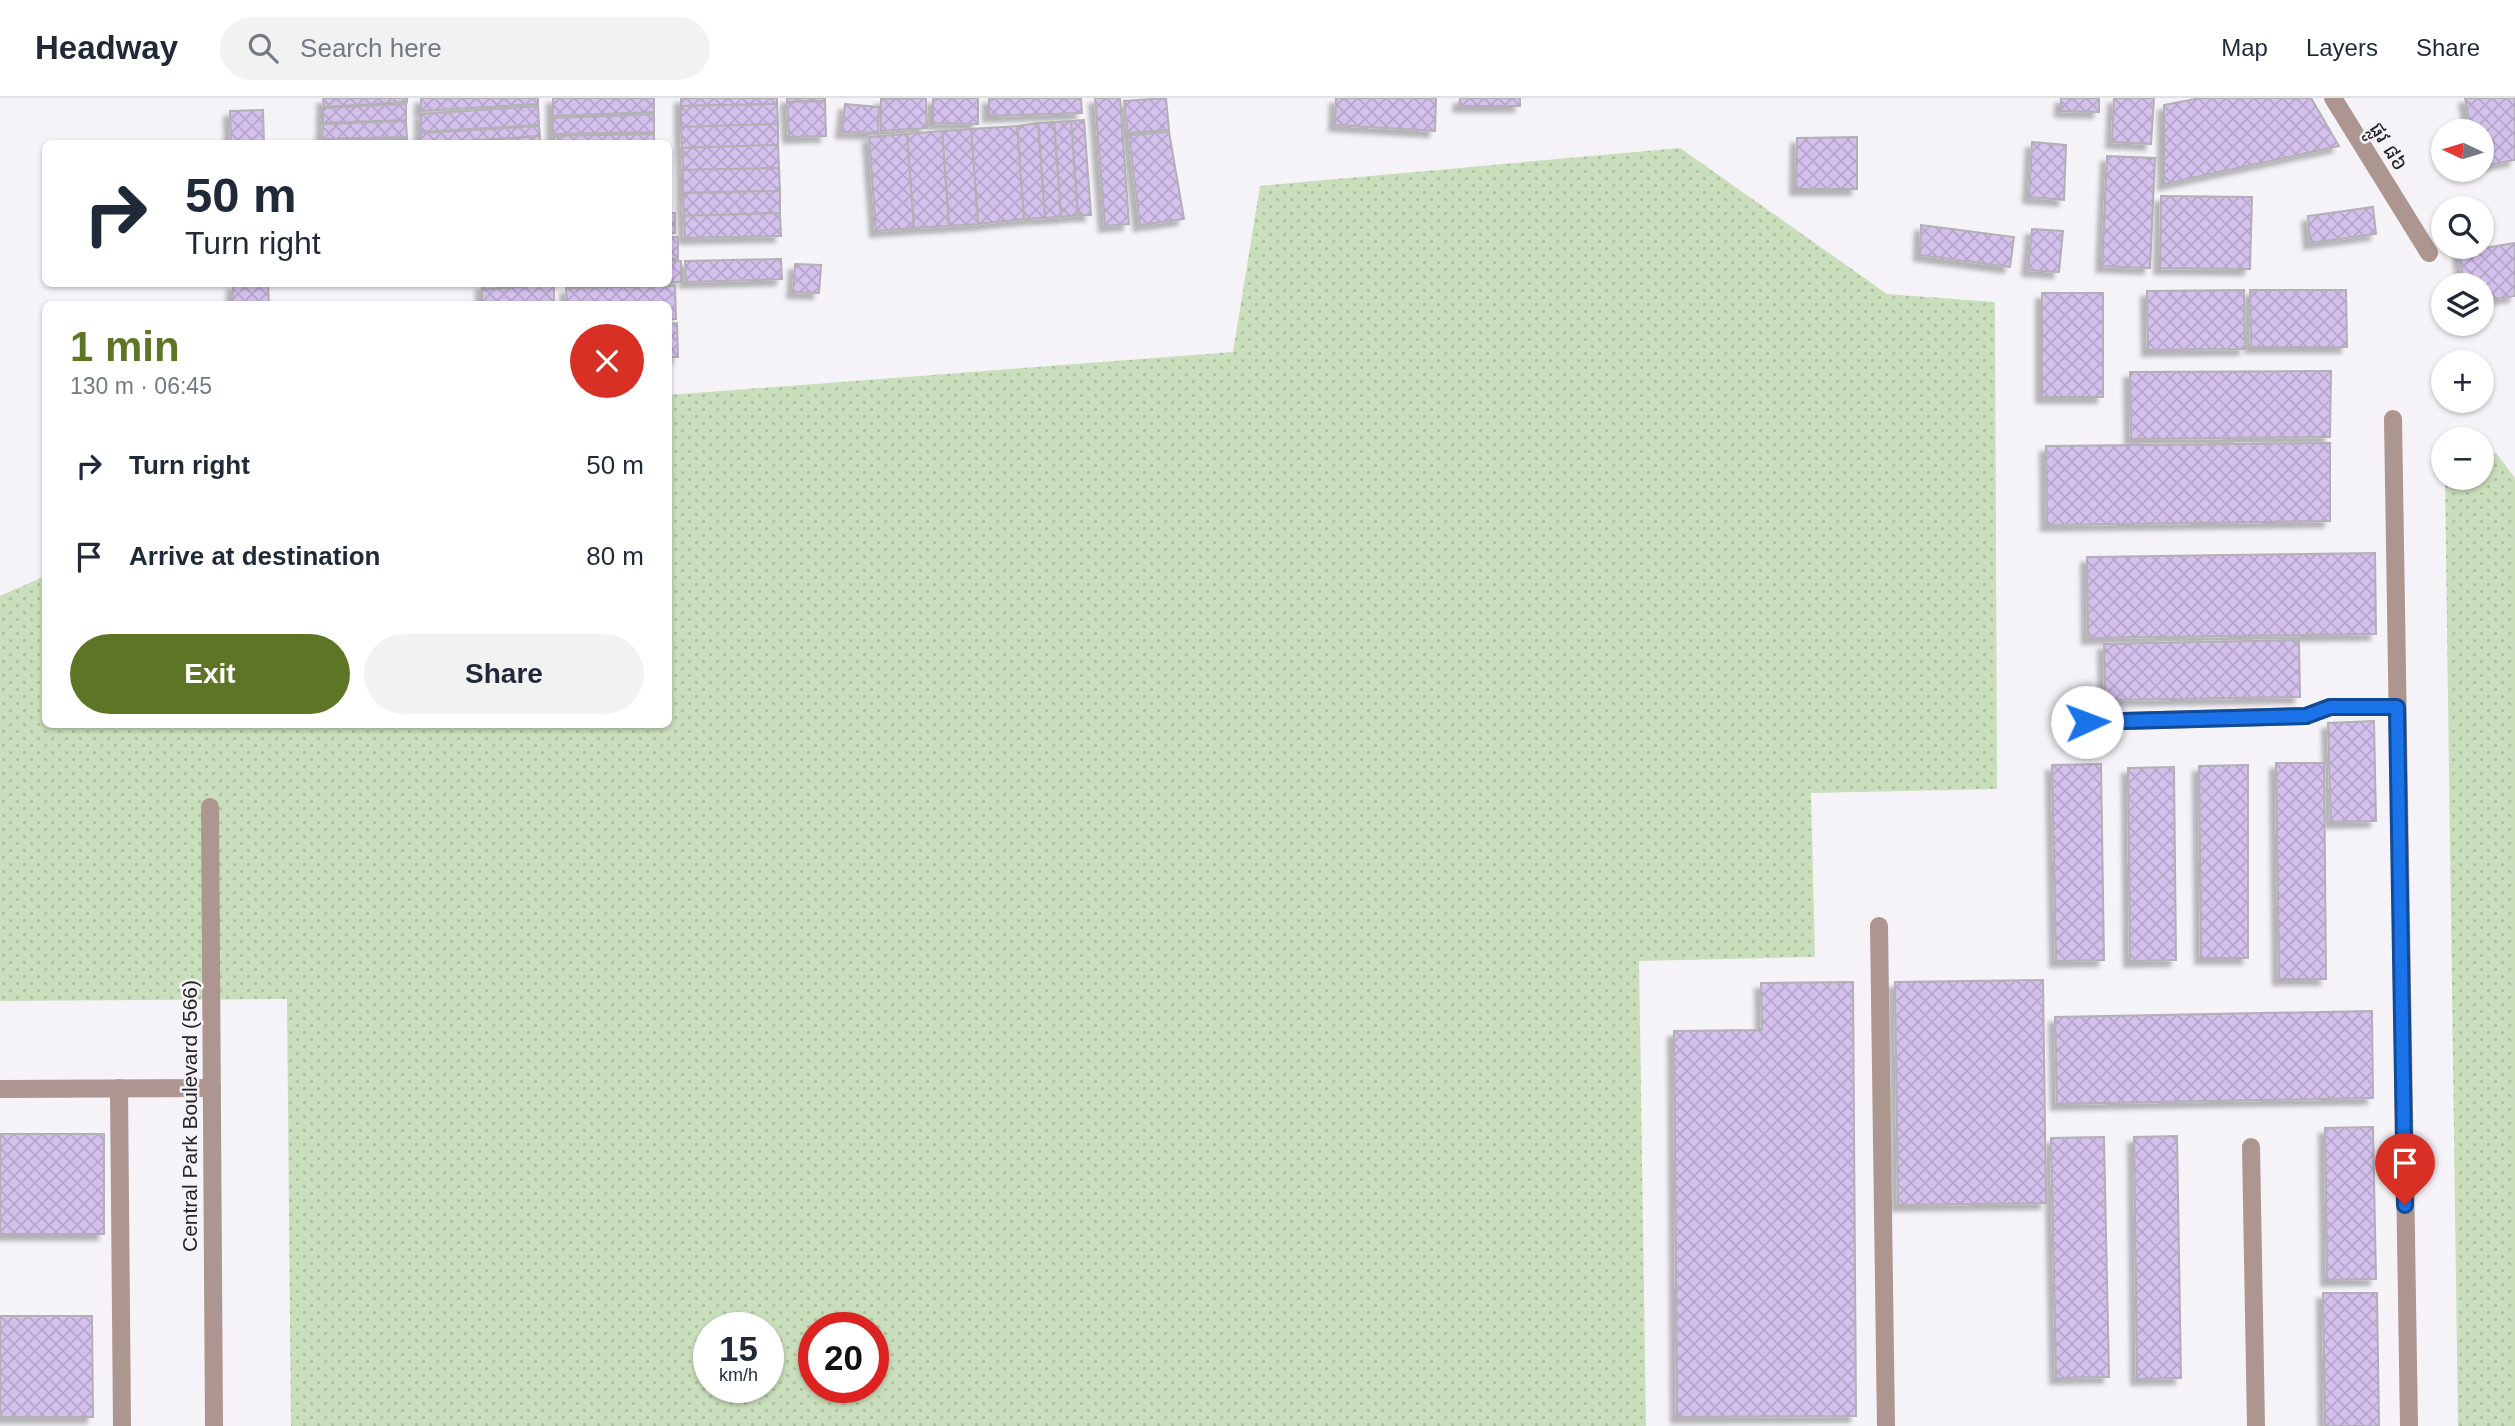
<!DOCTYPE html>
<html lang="en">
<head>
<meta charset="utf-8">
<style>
	body { margin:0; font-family:Arial,"Noto Sans Khmer",sans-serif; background:#f2f2f3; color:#1f2937; height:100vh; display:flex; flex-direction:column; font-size:26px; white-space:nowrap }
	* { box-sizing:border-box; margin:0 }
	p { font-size:23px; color:#747a83 }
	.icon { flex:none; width:38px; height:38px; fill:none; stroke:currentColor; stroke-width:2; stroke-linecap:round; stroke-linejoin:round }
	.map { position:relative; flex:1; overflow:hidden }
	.panel { position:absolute; left:42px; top:203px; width:630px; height:427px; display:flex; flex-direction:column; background:#fff; border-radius:10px; box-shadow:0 2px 5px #0004 }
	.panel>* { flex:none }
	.top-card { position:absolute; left:42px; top:42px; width:630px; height:147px; border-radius:10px; box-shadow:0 2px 5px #0004; background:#fff; color:#1f2937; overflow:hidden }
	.needle { width:46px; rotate:274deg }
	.tools { position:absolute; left:2431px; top:21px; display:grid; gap:14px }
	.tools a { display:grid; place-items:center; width:63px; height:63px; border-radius:50%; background:#fff; box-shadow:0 2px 5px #0004; font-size:35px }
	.speed { position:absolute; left:693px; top:1214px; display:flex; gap:14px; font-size:35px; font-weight:700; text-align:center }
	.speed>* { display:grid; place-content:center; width:91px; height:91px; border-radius:50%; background:#fff; box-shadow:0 2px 5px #0004; line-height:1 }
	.speed small { font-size:18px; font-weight:400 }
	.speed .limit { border:10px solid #d22; background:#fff; color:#111 }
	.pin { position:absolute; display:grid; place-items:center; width:60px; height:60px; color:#fff; margin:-72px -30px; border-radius:50% 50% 50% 0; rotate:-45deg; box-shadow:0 0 7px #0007 }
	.pin .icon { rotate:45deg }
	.me { position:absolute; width:77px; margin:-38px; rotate:88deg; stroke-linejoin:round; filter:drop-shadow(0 0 5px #0008) }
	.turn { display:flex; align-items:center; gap:24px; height:147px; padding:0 28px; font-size:32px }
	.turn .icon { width:91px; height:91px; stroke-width:2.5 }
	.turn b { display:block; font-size:49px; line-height:60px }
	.round { display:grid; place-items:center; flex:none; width:74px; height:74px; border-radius:37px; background:#f2f2f3 }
	.summary { display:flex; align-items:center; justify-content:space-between; height:119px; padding:0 28px }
	h1 { font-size:42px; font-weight:700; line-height:52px; color:#5f7526 }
	.action { display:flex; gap:14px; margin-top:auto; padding:14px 28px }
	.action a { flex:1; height:80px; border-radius:42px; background:#5f7526; color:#fff; font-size:28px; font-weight:700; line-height:80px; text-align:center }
	.action a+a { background:#f2f2f3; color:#1f2937 }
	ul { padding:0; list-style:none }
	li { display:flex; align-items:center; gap:21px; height:91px; padding:0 28px }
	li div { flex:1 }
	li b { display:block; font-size:26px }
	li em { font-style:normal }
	header { display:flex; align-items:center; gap:42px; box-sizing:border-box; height:98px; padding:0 35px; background:#fff; border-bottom:2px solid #e0e1e3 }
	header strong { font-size:33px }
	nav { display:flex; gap:38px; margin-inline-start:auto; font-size:24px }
	.search { width:490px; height:63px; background:#f2f2f3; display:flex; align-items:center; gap:18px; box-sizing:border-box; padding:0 24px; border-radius:38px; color:#747a83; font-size:26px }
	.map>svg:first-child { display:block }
	.grass { fill:url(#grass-dots); fill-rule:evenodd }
	.building { fill:url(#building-cross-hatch); stroke:#b2b0b5; stroke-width:2; filter:url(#shadow) }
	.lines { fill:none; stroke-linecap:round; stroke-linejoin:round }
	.minor { stroke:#ac968f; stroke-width:18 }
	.route-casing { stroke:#114b97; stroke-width:18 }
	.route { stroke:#1a73e8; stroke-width:12 }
	.labels { text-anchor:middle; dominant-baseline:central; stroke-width:5; stroke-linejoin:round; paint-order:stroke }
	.street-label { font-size:21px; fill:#252426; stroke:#f5f3f8 }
</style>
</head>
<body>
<header>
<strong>Headway</strong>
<div class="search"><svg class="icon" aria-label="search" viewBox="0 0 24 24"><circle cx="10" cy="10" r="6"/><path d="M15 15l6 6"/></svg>Search here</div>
<nav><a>Map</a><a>Layers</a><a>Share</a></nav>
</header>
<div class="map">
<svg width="2515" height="1328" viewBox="0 0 2515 1328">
	<defs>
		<pattern id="grass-dots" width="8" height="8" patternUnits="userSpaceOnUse" patternTransform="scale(1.75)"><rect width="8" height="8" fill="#c9debb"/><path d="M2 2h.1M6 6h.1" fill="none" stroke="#acbea1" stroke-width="1.8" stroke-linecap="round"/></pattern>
		<pattern id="building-cross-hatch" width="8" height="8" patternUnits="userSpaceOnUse" patternTransform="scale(1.75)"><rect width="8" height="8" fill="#d4c0ec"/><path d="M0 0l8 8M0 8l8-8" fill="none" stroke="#b6a5ca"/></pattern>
		<filter id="shadow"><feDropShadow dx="-6" dy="6" stdDeviation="2" flood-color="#0004"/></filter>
	</defs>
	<rect width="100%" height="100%" fill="#f5f3f8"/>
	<g class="grass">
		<path d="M1680 50 1887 196 1995 204 1997 691 1811 695 1815 859 1639 863 1646 1328H291L287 901 0 903V498L45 478 46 626H668L669 297 1233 254 1260 88ZM709 1230H768V1290H709ZM814 1230H873V1290H814Z"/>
		<polygon points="2496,355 2515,380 2515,1328 2458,1328 2445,380 2482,380 2482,357"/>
	</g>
	<g class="building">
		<polygon points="323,0 407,0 407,4 324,9"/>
		<polygon points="421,0 538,0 538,6 421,13"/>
		<polygon points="553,0 654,0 654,14 553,18"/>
		<polygon points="681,0 777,0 777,6 681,8"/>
		<polygon points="787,0 825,0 825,3 787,4"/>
		<polygon points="926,0 927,30 881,33 881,1"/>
		<polygon points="933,0 978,0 978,26 933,25"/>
		<polygon points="989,0 1081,0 1082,15 989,18"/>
		<polygon points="1095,0 1120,0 1129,126 1105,128"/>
		<polygon points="1166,0 1169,32 1128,35 1124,3"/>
		<polygon points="1336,0 1436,0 1435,33 1335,27"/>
		<polygon points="1460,0 1520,0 1520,8 1459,8"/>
		<polygon points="2061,0 2099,0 2099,14 2061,13"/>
		<polygon points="2114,0 2154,0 2151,46 2112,44"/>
		<polygon points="2200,0 2311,0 2339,48 2164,86 2164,7"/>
		<polygon points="2465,0 2515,0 2515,62 2482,68 2482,33 2471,33"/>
		<polygon points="825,3 826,38 789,39 787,4"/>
		<polygon points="406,6 406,22 323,25 323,10"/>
		<polygon points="777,6 778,26 681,29 681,8"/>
		<polygon points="845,6 879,9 878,35 842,34"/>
		<polygon points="538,8 539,27 421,34 421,16"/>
		<polygon points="263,12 264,46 231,46 230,13"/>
		<polygon points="654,16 654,34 553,36 553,20"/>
		<polygon points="1084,22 1091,117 1078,117 1071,23"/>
		<polygon points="406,23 407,39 322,41 323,26"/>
		<polygon points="1071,23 1078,117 1061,119 1054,24"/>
		<polygon points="1054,24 1061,119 1045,120 1038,25"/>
		<polygon points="1038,25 1045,120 1024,121 1017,28"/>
		<polygon points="778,26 778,47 682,50 681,29"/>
		<polygon points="539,28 540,38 421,46 421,35"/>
		<polygon points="1017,28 1024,121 978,126 971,31"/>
		<polygon points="971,31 978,126 949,128 942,33"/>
		<polygon points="942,33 949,128 914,130 907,36"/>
		<polygon points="1169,34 1184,121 1140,127 1129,37"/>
		<polygon points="654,36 654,46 554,46 554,38"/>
		<polygon points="907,36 914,130 876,133 869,39"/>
		<polygon points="540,38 540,46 429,46"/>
		<polygon points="1857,39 1857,91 1796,91 1797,40"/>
		<polygon points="407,41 407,46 323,46 323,43"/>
		<polygon points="2032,44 2066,47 2064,102 2029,99"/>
		<polygon points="778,47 779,70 683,72 682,50"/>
		<polygon points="2107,58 2155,60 2150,170 2102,168"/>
		<polygon points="779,70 780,93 683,95 683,72"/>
		<polygon points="780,93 780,115 684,118 683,95"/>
		<polygon points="2161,98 2252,99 2250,171 2160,170"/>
		<polygon points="2373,109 2376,136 2310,145 2308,118"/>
		<rect x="668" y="115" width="7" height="20"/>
		<polygon points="780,115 781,138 685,140 684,118"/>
		<polygon points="1921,127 2014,139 2010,169 1920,157"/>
		<polygon points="2032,131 2063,133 2059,174 2028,172"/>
		<rect x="668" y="139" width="10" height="22"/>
		<polygon points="2515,145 2515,198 2482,203 2482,187 2464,187 2459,154"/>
		<polygon points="781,161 782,181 686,184 685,163"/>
		<rect x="668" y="163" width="13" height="21"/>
		<polygon points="795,166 821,167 819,195 793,194"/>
		<polygon points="233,186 268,186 269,206 233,206"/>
		<polygon points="482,186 554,186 482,192"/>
		<polygon points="554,186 554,206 482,206 482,192"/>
		<polygon points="675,188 676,221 668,221 668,206 567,206 566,190"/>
		<polygon points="2244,192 2245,251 2148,252 2147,193"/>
		<polygon points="2250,192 2346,192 2347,249 2251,249"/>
		<rect x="2042" y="195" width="61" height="104"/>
		<polygon points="677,225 678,259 668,259 668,226"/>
		<polygon points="2331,273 2330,339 2131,341 2130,274"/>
		<polygon points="2330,345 2330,423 2047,427 2046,348"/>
		<polygon points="2375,455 2376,536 2088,540 2087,459"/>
		<polygon points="2299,542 2300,599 2105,602 2104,546"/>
		<polygon points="2374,623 2376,723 2331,724 2328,625"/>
		<polygon points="2276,665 2324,665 2326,881 2279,881"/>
		<polygon points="2101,666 2104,862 2056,863 2052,667"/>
		<polygon points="2248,667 2248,860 2201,860 2199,668"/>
		<polygon points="2174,669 2176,862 2130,863 2128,670"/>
		<polygon points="2043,882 2046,1105 1898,1107 1895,884"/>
		<polygon points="1853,884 1856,1318 1677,1319 1674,933 1762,932 1761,885"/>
		<polygon points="2372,913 2373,1000 2057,1006 2055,919"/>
		<polygon points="2373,1029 2376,1181 2327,1182 2325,1030"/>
		<rect x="0" y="1036" width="104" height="100"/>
		<polygon points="2177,1038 2181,1280 2137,1281 2134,1039"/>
		<polygon points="2104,1039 2109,1279 2056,1280 2051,1040"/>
		<polygon points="2323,1195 2377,1195 2379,1328 2325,1328"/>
		<polygon points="0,1218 92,1218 93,1319 0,1319"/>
	</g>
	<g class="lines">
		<g class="minor">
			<polyline points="2333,0 2429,155"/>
			<polyline points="2393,321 2409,1328"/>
			<polyline points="2087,624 2306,618 2330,609 2397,609"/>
			<polyline points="210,709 214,1328"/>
			<polyline points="1879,828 1886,1328"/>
			<polyline points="119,990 122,1328"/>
			<polyline points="0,991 212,990"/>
			<polyline points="2251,1049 2256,1328"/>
		</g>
	</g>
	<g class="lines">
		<defs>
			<polyline id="route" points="2087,624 2306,618 2330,609 2397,609 2405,1107"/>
		</defs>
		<use href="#route" class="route-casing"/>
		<use href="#route" class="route"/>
	</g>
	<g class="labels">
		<g class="street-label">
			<text transform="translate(2389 48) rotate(58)">ផ្លូវ ៨៦</text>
			<text transform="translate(189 1018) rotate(-90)">Central Park Boulevard (566)</text>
		</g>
	</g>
</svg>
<div class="tools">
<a><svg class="needle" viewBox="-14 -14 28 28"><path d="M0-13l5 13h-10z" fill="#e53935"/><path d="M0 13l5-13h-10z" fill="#747a83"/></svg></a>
<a><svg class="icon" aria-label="search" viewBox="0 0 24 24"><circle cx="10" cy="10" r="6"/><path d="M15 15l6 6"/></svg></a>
<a><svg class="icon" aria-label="layers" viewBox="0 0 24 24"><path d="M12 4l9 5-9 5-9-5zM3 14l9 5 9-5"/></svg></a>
<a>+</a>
<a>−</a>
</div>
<div class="speed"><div>15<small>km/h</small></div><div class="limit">20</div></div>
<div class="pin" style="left:2405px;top:1107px;background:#d93025"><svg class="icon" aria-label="arrive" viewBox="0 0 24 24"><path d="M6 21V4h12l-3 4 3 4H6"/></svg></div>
<svg class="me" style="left:2087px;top:624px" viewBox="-20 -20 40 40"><circle r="19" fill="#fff"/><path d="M0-13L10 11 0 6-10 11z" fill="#1a73e8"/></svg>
<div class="top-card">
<div class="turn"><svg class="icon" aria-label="right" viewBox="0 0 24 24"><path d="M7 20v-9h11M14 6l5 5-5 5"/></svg><div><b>50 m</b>Turn right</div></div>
</div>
<section class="panel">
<div class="summary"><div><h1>1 min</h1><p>130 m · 06:45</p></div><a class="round" style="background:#d93025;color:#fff"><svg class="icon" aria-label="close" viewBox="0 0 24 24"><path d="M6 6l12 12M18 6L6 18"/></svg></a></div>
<ul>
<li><svg class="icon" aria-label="right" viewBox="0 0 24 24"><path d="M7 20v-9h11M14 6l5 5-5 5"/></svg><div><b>Turn right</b></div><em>50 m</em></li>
<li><svg class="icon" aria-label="arrive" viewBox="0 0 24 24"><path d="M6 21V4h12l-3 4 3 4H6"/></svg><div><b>Arrive at destination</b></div><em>80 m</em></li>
</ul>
<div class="action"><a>Exit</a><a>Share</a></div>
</section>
</div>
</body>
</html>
